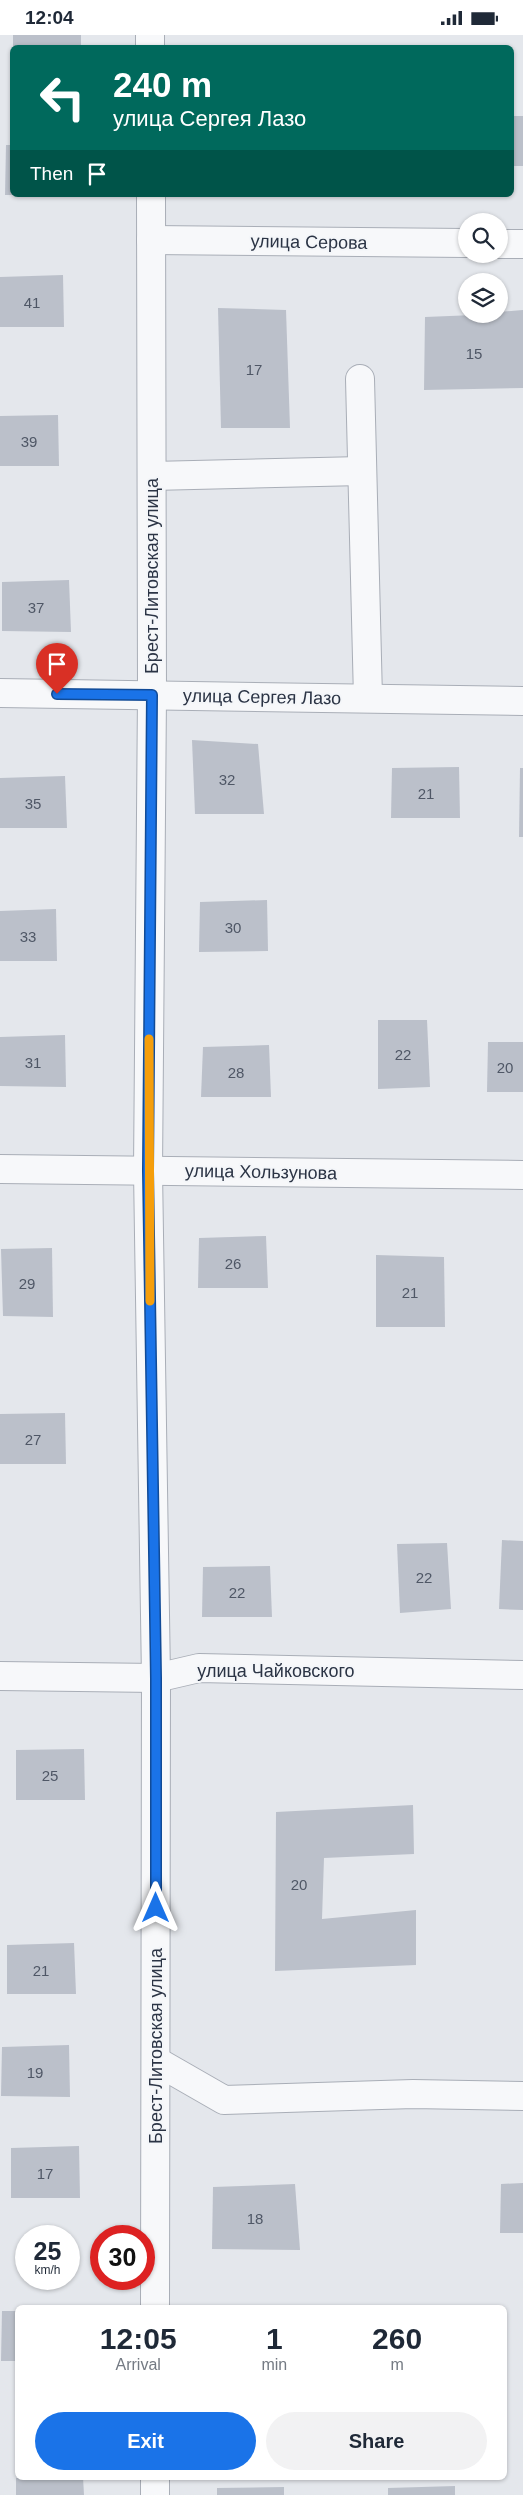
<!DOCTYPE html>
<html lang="en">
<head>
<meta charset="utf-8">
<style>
	body { margin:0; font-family:Arial,sans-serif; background:#f2f2f3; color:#1f2937; height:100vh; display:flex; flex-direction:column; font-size:19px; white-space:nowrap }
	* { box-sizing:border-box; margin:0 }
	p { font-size:16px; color:#747a83 }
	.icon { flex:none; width:28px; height:28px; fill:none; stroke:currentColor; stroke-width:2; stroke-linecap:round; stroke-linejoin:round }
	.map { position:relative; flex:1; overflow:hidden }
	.sheet { position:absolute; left:15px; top:2270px; width:492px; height:175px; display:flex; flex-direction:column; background:#fff; border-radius:8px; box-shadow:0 1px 4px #0004 }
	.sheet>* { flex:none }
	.top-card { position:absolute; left:10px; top:10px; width:504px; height:152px; border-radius:8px; box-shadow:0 1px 4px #0004; background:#00695c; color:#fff; overflow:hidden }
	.buttons { position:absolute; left:458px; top:178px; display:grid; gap:10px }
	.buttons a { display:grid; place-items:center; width:50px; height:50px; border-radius:50%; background:#fff; box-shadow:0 1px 4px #0004; font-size:25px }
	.speed { position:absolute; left:15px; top:2190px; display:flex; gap:10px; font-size:25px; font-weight:700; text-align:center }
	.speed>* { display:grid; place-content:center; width:65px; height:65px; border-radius:50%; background:#fff; box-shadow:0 1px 4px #0004; line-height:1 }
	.speed small { font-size:12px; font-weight:400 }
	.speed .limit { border:8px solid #d22; background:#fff; color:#111 }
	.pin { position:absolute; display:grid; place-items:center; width:42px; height:42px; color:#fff; margin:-51px -21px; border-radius:50% 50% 50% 0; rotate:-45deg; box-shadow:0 0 5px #0007 }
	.pin .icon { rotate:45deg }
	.me { position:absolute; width:55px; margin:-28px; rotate:0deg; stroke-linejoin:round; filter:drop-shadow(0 0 4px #0008) }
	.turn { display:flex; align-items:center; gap:18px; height:105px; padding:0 20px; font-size:22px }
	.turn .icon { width:65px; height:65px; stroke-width:2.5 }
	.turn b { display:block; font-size:35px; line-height:42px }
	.then { display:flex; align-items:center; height:48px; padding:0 20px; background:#0003; gap:10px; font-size:19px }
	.eta { display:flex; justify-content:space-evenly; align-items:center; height:85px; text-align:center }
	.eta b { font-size:30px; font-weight:600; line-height:35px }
	.cta { display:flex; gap:10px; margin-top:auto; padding:10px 20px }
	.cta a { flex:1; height:58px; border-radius:30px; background:#1a73e8; color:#fff; font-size:20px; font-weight:600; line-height:58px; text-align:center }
	.cta a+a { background:#f2f2f3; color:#1f2937 }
	.status { display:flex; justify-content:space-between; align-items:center; height:35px; padding:0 25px; background:#fff; direction:ltr }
	.status svg { height:14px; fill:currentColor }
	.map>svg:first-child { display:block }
	.building { fill:#bbc0ca }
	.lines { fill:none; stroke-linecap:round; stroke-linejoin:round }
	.minor-casing { stroke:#a9aeb7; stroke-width:30 }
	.minor { stroke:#f7f8fa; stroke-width:28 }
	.route-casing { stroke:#114b97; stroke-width:12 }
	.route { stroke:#1a73e8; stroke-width:9 }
	.slow { stroke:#f59e0b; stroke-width:9 }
	.labels { text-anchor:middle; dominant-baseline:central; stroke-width:4; stroke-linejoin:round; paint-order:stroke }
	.number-label { font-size:15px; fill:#4f5766 }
	.street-label { font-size:18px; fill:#2b3445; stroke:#f4f6f9 }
</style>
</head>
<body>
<div class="status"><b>12:04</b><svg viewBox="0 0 49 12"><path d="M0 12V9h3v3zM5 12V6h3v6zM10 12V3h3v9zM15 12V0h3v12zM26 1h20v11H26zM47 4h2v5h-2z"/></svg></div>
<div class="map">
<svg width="523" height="2460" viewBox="0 0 523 2460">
	<rect width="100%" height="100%" fill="#e4e7ec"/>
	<g class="building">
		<rect x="13" y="0" width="68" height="12"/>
		<rect x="511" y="81" width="12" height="50"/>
		<polygon points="6,110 12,110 12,160 5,160"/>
		<polygon points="63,240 64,292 0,292 0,242"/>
		<polygon points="218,273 286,275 290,393 221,393"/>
		<polygon points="523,275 523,353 424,355 425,282 499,279 499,277"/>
		<polygon points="58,380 59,431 0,431 0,381"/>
		<polygon points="69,545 71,597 2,596 2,547"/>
		<polygon points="192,705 258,709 264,779 195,779"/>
		<polygon points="459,732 460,783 391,783 392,733"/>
		<polygon points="520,733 523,733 523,802 519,802"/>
		<polygon points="65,741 67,793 0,793 0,743"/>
		<polygon points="267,865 268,916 199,917 200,867"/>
		<polygon points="56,874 57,926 0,926 0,876"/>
		<polygon points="378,985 427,985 430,1052 378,1054"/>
		<polygon points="65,1000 66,1052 0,1051 0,1002"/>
		<polygon points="488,1007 523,1007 523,1057 487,1057"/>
		<polygon points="269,1010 271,1062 201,1062 203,1012"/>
		<polygon points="266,1201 268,1253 198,1253 199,1203"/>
		<polygon points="52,1213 53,1282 3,1281 1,1214"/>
		<polygon points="376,1220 444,1222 445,1292 376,1292"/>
		<polygon points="65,1378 66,1429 0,1429 0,1379"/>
		<polygon points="502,1505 523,1506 523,1575 499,1574"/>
		<polygon points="447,1508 451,1574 400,1578 397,1509"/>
		<polygon points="270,1531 272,1582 202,1582 203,1532"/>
		<polygon points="84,1714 85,1765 16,1765 16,1715"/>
		<polygon points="413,1770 414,1819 324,1823 322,1884 416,1875 416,1930 275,1936 276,1777"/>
		<polygon points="74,1908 76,1959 7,1959 7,1910"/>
		<polygon points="69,2010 70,2062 1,2061 2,2012"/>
		<polygon points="79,2111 80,2163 11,2163 11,2113"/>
		<polygon points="523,2148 523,2198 500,2198 501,2149"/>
		<polygon points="295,2149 300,2215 212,2214 213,2152"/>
		<polygon points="2,2276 18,2276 18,2326 1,2326"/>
		<polygon points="83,2442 84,2460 16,2460 16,2443"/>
		<polygon points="455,2451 455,2460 388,2460 388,2453"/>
		<polygon points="284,2452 284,2460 217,2460 217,2453"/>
	</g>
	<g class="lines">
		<defs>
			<g id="minor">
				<polyline points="150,0 150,12"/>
				<polyline points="151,160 152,660 148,1136 156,1643 155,2272"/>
				<polyline points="151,205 466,208"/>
				<polyline points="499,209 523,209"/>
				<polyline points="360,344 368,663"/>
				<polyline points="152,441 362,436"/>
				<polyline points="0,658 523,666"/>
				<polyline points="0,1134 523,1140"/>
				<polyline points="0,1641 156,1643 199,1633 523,1640"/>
				<polyline points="156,2026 224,2065 413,2059 523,2061"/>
				<polyline points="155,2460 155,2442"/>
			</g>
		</defs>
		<use href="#minor" class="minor-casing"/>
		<use href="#minor" class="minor"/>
	</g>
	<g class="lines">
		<defs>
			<polyline id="route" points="57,659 152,660 148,1136 156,1643 156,1873"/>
		</defs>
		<use href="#route" class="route-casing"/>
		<use href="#route" class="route"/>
		<polyline class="slow" points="149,1004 150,1266"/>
	</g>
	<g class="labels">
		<g class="number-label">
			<text x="32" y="267">41</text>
			<text x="474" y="318">15</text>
			<text x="254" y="334">17</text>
			<text x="29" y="406">39</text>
			<text x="36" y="572">37</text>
			<text x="227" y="744">32</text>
			<text x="426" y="758">21</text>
			<text x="33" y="768">35</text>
			<text x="233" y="892">30</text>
			<text x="28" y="901">33</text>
			<text x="403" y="1019">22</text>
			<text x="33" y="1027">31</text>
			<text x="505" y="1032">20</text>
			<text x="236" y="1037">28</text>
			<text x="233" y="1228">26</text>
			<text x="27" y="1248">29</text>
			<text x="410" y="1257">21</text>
			<text x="33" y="1404">27</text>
			<text x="424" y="1542">22</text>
			<text x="237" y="1557">22</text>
			<text x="50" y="1740">25</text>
			<text x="299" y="1849">20</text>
			<text x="41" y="1935">21</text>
			<text x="35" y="2037">19</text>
			<text x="45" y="2138">17</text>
			<text x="255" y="2183">18</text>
		</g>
		<g class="street-label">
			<text transform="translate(309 207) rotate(1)">улица Серова</text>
			<text transform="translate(152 541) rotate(-90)">Брест-Литовская улица</text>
			<text transform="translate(262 662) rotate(1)">улица Сергея Лазо</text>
			<text transform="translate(261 1137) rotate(1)">улица Хользунова</text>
			<text x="276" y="1636">улица Чайковского</text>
			<text transform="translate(156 2011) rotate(-90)">Брест-Литовская улица</text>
		</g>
	</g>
</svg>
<div class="buttons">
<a><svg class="icon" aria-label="search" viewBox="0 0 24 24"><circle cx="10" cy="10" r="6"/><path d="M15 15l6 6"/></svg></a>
<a><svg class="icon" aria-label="layers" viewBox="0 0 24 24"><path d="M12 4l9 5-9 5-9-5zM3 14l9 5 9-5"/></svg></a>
</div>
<div class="speed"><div>25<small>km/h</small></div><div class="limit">30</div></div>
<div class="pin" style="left:57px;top:659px;background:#d93025"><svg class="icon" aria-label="arrive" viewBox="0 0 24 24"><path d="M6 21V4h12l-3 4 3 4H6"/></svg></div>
<svg class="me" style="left:156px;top:1873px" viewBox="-20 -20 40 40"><path d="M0-17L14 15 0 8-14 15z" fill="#1a73e8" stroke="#fff" stroke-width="4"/></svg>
<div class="top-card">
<div class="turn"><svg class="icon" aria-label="left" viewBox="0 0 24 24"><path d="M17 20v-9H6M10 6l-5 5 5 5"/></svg><div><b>240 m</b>улица Сергея Лазо</div></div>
<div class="then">Then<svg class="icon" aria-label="arrive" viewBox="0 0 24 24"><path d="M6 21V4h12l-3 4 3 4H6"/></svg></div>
</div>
<section class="sheet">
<div class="eta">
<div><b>12:05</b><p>Arrival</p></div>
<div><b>1</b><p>min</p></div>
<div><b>260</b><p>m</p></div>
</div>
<div class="cta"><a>Exit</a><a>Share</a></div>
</section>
</div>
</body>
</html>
